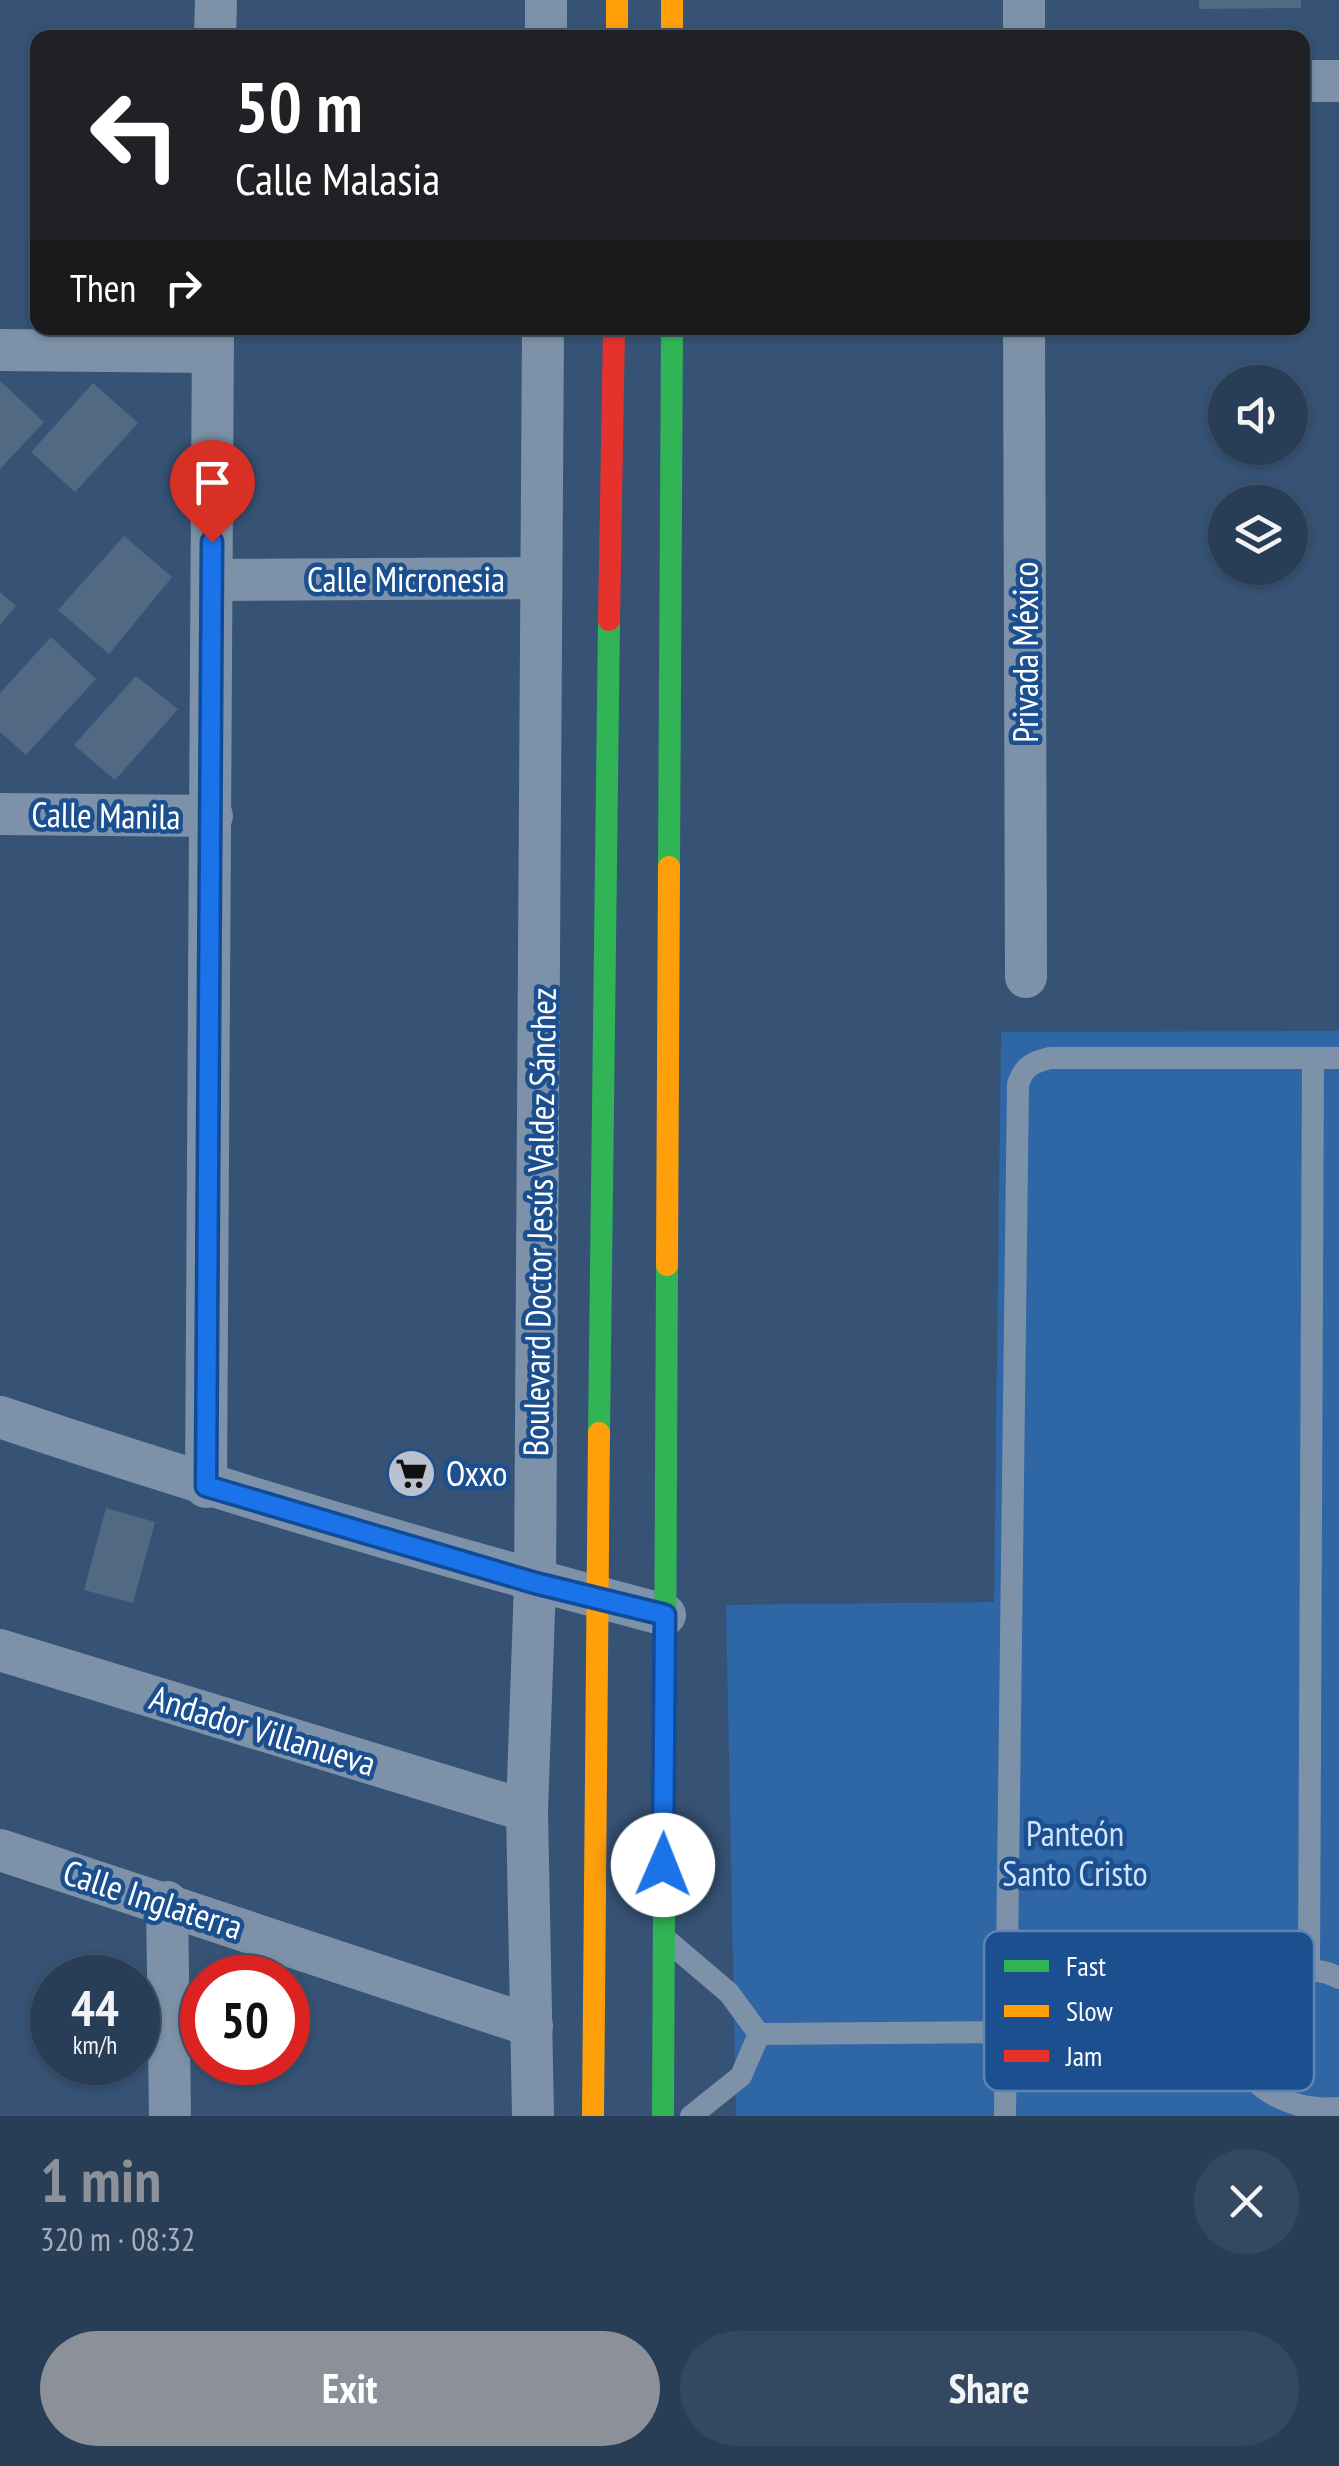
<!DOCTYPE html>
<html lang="en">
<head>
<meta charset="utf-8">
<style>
	body { margin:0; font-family:"PT Sans Narrow",sans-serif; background:#344961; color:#f1f3f6; height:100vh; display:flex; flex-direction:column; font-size:38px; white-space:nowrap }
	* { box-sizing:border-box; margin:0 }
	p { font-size:32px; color:#a5aeba }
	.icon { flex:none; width:55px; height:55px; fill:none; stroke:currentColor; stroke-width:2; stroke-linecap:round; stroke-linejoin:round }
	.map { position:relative; height:2116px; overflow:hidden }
	.panel { display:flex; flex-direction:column; background:#283e57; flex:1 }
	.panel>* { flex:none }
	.hud { position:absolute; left:30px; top:30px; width:1280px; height:305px; border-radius:20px; box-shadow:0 2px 8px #0004,0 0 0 2px #44576d; background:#202124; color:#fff; overflow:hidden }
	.buttons { position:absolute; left:1208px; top:365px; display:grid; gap:20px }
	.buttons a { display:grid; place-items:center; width:100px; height:100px; border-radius:50%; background:#283e57; box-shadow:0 2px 8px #0004,0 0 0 2px #44576d; font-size:50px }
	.speed { position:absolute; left:30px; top:1955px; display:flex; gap:20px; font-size:50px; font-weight:700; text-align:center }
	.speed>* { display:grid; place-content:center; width:130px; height:130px; border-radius:50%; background:#283e57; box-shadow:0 2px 8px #0004,0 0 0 2px #44576d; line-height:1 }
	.speed small { font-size:25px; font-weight:400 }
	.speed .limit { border:15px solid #d22; background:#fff; color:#111 }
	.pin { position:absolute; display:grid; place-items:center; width:85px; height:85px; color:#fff; margin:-102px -42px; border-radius:50% 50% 50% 0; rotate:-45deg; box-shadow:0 0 10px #0007 }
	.pin .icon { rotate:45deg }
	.me { position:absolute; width:110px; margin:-55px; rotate:1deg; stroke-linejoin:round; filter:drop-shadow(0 0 8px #0008) }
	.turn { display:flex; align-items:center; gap:35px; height:210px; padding:0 40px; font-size:45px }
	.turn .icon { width:130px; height:130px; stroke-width:2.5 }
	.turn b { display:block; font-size:70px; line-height:85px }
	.then { display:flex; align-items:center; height:95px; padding:0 40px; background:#0003; gap:20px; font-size:38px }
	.round { display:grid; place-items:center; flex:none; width:105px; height:105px; border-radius:52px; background:#344961 }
	.head { display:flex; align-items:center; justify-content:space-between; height:170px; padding:0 40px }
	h1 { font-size:60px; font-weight:800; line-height:75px; color:#8c9099 }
	.primary-button { display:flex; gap:20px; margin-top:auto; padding:20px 40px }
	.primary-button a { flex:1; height:115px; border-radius:60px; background:#8c9099; color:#fff; font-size:40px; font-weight:800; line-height:115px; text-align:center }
	.primary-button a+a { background:#344961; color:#f1f3f6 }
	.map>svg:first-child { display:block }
	.green { fill:#2f66a5 }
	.building { fill:#526984 }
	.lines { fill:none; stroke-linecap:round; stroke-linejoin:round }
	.lane { stroke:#7d92a8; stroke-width:22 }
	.street { stroke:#7d92a8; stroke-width:42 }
	.fast { stroke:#30b455; stroke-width:22 }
	.slow { stroke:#ff9f0a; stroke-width:22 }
	.jam { stroke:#e5322d; stroke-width:22 }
	.route-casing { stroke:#114b97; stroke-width:25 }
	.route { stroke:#1a73e8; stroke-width:18 }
	.labels { text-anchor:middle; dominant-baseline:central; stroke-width:9; stroke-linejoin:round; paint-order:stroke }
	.street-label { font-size:35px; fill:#fff; stroke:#1b4f8f }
	.poi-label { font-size:35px; fill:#fff; stroke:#1b4f8f; text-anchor:start }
	.park-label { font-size:35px; fill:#cfe3fa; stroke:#1b4f8f }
	.key { fill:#1b4f8f; stroke:#5f84b1; stroke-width:2.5 }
	.key-label { font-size:28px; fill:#fff }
</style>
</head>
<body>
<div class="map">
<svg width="1339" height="2116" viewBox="0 0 1339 2116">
	<rect width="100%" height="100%" fill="#365274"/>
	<polygon class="green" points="1339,1031 1339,2116 736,2116 726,1605 994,1602 1001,1032"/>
	<g class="building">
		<polygon points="1199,0 1301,0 1301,8 1199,9"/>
		<polygon points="0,381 44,422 0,469"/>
		<polygon points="93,383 138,423 75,492 31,452"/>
		<polygon points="124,536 172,577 109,654 58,610"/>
		<polygon points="0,592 16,606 0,625"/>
		<polygon points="51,637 96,679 26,755 0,732 0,693"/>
		<polygon points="136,676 178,709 115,780 74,745"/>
		<polygon points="106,1508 155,1522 133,1603 84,1590"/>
	</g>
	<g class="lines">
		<g class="lane">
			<polyline points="669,1942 729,1993 759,2034"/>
			<polyline points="1309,1969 1313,1058"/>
			<path d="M1339 1978C1325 1970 1310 1969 1294 1972 1195 1989 1225 2116 1339 2108"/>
			<polyline points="759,2034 1007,2032 1233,2047"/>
			<polyline points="691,2116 741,2076 759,2034"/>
			<path d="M1005 2116 1018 1084C1024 1066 1033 1062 1050 1058H1339"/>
		</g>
		<g class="street">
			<polyline points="215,38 216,0"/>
			<polyline points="546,38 546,0"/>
			<polyline points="1024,38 1024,0"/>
			<polyline points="1302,81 1339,81"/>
			<polyline points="1024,328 1026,977"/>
			<polyline points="0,350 212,352"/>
			<polyline points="212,580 540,578"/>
			<polyline points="0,814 212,816"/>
			<path d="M0 1417C220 1491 441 1556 665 1615"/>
			<polyline points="206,1487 213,328"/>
			<polyline points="0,1650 527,1811"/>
			<polyline points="0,1850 532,2026"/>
			<polyline points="167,1902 170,2116"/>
			<polyline points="533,2116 527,1811 535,1583 543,328"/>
		</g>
		<g class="fast">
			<polyline points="669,867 672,328"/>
			<polyline points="599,1433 609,620"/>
			<polyline points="663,2116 667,1265"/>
		</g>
		<g class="slow">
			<polyline points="617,0 617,38"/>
			<polyline points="672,0 672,38"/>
			<polyline points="667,1265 669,867"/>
			<polyline points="593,2116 599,1433"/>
		</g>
		<polyline class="jam" points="609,620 614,328"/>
	</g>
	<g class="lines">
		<defs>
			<polyline id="route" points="212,542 206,1486 535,1583 665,1615 663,1865"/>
		</defs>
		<use href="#route" class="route-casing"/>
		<use href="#route" class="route"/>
	</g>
	<defs>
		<symbol id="supermarket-disc" viewBox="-11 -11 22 22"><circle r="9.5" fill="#b9c2ce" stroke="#1b4f8f"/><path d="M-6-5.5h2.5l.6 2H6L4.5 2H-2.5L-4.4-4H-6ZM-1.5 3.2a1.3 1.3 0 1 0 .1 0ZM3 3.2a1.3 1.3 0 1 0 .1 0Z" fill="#111"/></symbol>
	</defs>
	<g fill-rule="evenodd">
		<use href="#supermarket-disc" x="384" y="1446" width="55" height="55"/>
	</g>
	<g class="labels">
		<g class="street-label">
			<text x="406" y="579">Calle Micronesia</text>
			<text transform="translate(1025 652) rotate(-90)">Privada México</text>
			<text transform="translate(106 815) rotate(1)">Calle Manila</text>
			<text transform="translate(539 1222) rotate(-89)">Boulevard Doctor Jesús Valdez Sánchez</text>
			<text transform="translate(263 1730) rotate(17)">Andador Villanueva</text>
			<text transform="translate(153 1899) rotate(18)">Calle Inglaterra</text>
		</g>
		<g class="poi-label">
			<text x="446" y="1473">Oxxo</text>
		</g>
		<g class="park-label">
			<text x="1075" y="1833">Panteón<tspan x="1075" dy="40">Santo Cristo</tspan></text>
		</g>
	</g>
	<rect x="984" y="1931" width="330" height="160" rx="15" class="key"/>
	<rect x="1004" y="1960" width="45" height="12" fill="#30b455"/>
	<rect x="1004" y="2005" width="45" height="12" fill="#ff9f0a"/>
	<rect x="1004" y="2050" width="45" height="12" fill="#e5322d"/>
	<g class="key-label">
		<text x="1066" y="1976">Fast</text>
		<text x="1066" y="2021">Slow</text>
		<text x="1066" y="2066">Jam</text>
	</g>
</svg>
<div class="buttons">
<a><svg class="icon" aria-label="sound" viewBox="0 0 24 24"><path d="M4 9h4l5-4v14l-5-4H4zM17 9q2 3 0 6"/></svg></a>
<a><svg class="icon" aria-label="layers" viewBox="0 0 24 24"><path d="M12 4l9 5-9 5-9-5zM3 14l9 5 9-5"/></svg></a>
</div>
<div class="speed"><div>44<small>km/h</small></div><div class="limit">50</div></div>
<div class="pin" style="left:212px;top:542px;background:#d93025"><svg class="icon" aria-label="arrive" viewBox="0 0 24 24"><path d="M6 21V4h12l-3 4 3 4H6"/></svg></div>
<svg class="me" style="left:663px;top:1865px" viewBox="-20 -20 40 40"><circle r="19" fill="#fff"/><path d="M0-13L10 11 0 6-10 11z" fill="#1a73e8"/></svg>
<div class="hud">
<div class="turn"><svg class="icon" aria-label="left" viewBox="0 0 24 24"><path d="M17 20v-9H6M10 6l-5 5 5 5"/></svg><div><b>50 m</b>Calle Malasia</div></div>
<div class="then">Then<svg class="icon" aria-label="right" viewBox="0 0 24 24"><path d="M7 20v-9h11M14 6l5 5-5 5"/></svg></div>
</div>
</div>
<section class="panel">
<div class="head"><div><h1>1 min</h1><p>320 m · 08:32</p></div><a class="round"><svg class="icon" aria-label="close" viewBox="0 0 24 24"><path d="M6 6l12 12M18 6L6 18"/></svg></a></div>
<div class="primary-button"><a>Exit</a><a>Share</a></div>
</section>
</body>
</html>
